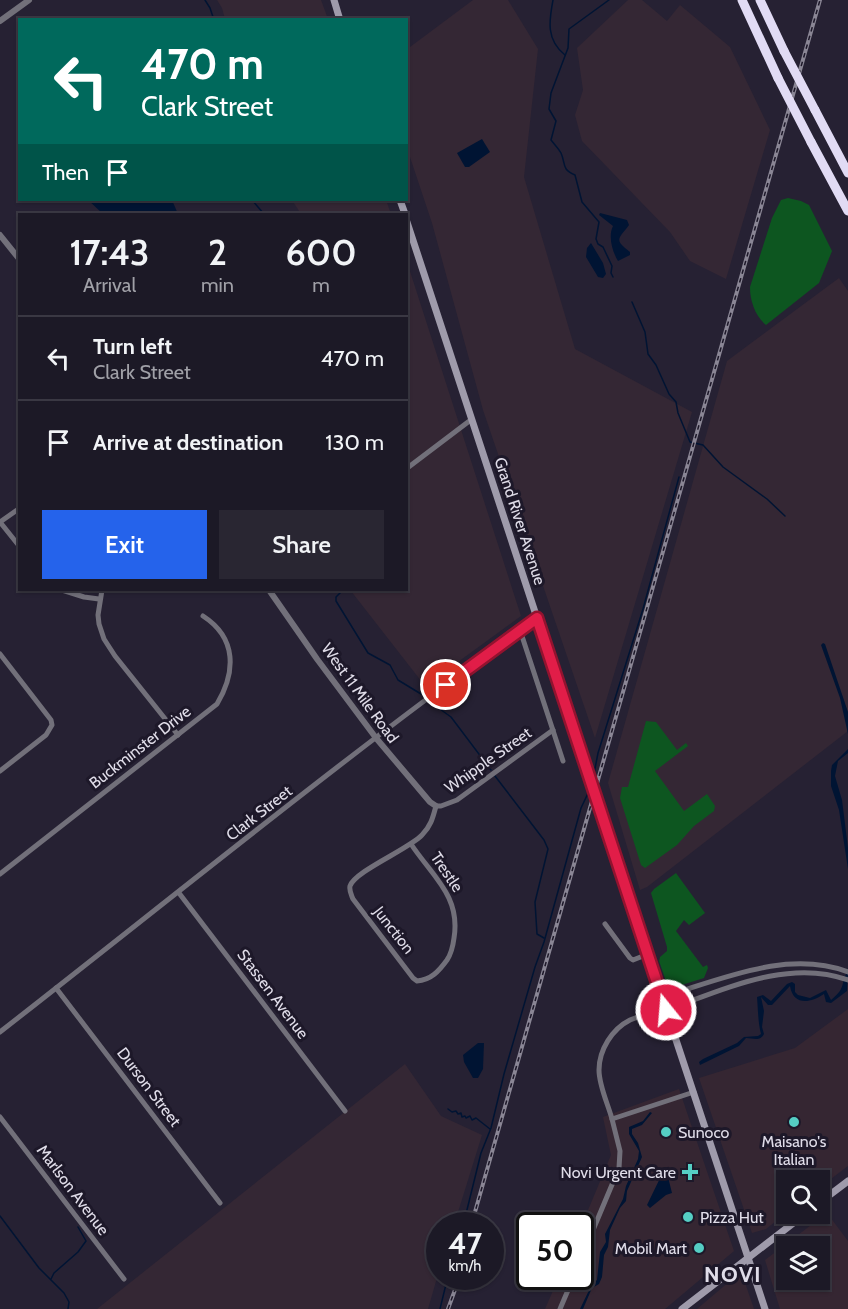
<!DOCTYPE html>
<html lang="en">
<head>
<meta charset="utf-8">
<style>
	body { margin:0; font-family:Cabin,sans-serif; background:#292632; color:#f1f3f6; height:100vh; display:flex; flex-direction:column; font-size:22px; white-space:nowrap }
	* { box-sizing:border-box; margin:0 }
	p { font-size:20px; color:#a0a0a7 }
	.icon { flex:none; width:33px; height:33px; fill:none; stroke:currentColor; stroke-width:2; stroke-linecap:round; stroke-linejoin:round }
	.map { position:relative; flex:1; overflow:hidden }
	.details { position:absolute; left:18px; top:213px; width:390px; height:378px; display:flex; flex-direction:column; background:#1c1926; border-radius:0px; box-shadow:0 2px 4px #0004,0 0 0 2px #3a3843 }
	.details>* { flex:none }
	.guide { position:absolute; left:18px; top:18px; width:390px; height:183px; border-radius:0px; box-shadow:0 2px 4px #0004,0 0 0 2px #3a3843; background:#00695c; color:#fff; overflow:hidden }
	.controls { position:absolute; left:776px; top:1170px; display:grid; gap:12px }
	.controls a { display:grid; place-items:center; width:54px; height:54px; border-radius:0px; background:#1c1926; box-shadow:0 2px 4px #0004,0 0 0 2px #3a3843; font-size:30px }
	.speed { position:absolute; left:426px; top:1212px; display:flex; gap:12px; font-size:30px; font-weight:700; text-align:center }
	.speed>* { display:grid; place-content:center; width:78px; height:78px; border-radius:50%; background:#1c1926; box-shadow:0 2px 4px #0004,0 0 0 2px #3a3843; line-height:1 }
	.speed small { font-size:15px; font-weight:400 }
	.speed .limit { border:3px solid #111; border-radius:9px; background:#fff; color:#111 }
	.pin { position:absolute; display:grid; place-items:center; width:51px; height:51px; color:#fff; margin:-26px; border:3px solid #fff; border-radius:50%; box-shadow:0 2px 6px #0007 }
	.me { position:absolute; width:66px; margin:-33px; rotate:343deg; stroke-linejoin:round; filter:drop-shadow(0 0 4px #0008) }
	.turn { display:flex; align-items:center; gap:21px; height:126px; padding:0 24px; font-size:27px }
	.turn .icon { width:78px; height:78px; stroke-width:2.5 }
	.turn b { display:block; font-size:42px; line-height:51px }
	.then { display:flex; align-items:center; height:57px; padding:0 24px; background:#0003; gap:12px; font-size:22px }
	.eta { display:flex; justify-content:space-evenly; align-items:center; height:102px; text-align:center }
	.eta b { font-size:36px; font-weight:600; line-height:42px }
	.action { display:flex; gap:12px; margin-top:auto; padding:12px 24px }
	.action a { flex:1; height:69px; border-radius:0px; background:#2563eb; color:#fff; font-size:24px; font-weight:600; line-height:69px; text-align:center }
	.action a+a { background:#292632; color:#f1f3f6 }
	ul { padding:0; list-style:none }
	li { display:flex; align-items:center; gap:18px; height:84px; padding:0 24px; border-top:2px solid #3a3843 }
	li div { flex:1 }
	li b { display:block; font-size:22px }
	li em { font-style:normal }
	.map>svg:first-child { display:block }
	.commercial { fill:#352632; fill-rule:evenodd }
	.industrial { fill:#342734 }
	.green { fill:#0d5620 }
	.water { fill:#001433 }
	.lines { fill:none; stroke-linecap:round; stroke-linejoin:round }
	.stream { stroke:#001433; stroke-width:1.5 }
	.minor { stroke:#72707a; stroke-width:5 }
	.tertiary { stroke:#72707a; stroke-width:6 }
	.secondary { stroke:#9f9bab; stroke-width:7 }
	.motorway { stroke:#e1dbf4; stroke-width:9 }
	.rail-casing { stroke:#8a8695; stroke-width:4 }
	.rail { stroke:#1d1829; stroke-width:1.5; stroke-dasharray:4.5; stroke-linecap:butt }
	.secondary-bridge { stroke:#9f9bab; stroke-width:7 }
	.motorway-bridge { stroke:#e1dbf4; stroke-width:9 }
	.route-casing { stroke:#92132f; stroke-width:15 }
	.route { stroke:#e11d48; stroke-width:10 }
	.poi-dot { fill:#55cec4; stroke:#1d1829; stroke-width:2 }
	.labels { text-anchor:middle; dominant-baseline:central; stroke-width:6; stroke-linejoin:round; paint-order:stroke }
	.street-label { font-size:16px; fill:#e0dde9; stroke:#1d1829 }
	.poi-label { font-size:16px; fill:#e0dde9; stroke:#1d1829; text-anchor:start }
	.district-label { font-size:22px; font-weight:bold; letter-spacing:1.5px; fill:#e0dde9; stroke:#1d1829 }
</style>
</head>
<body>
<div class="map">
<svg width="848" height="1309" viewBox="0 0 848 1309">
	<rect width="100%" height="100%" fill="#262133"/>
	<g class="commercial">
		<polygon points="848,1009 848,1166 819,1188 819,1180 786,1180 786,1213 766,1229 752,1233 699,1078 795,1048"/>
		<polygon points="679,1089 734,1251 665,1309 545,1309 559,1277 580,1276 581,1227 611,1155 603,1117"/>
		<path d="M827 1213 848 1241V1309H780L765 1260ZM819 1246V1280H786V1246Z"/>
		<polygon points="742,1274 754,1309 697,1309 736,1276"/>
	</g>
	<g class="industrial">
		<polygon points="217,0 321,0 328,19 225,19 222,8"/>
		<polygon points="473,0 508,0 538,49 524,177 575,349 692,412 595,738 483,410 432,223 407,148 406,50"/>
		<polygon points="628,0 642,0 667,21 680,5 730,47 770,130 726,279 690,261 670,232 582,141 575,115 583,90 577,48"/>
		<polygon points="292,200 386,200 391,214 301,214"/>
		<polygon points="407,262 521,616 425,686 351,591 353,590 406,590"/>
		<polygon points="839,278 848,291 848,731 647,887 640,890 608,783 727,361"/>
		<polygon points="405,1064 441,1116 482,1135 454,1225 440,1226 439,1271 428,1309 97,1309"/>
	</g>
	<g class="green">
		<path d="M788 198 801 201 809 205 832 251 819 283 766 325C755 316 750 301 750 287L772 218 781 200Z"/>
		<polygon points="646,721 656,722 677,750 686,743 688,746 655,771 684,811 707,794 715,806 714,811 694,826 677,845 645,868 641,865 620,798 622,787 628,787"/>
		<polygon points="676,873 705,913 689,925 684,920 676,931 703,967 707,965 708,968 704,978 672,988 667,984 659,961 660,957 667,951 667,947 651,893 654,889"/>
	</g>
	<g class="water">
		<polygon points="482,139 490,152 469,167 465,167 457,153"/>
		<polygon points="88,200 172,200 178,214 103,214"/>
		<path d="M600 213 627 220 629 225C619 239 613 239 630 252V255L618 261C612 251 608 236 613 226L599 215Z"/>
		<polygon points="591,243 603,263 606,274 603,278 598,277 586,257 587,248"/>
		<polygon points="823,643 825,644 848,712 848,734 840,698 821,645"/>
		<polygon points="848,749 848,753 838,761 835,776 842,800 848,848 848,869 839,810 831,786 831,771 832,765"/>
		<path d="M848 971 847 991 831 1003 826 1002 824 994C809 1004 793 1005 790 986L772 1005H768L761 997 764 1011 762 1027 764 1034C760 1042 753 1038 746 1038L739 1046 700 1065 699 1062 703 1059 737 1043 744 1037 758 1036 761 1034C758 1023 758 1009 757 997L763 995 771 1001 787 984 792 982 795 984V992L798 995 810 998 826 990 831 1000C848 986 839 984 848 971Z"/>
		<polygon points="478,1043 484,1043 483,1069 478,1078 473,1078 464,1062 463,1055"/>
		<polygon points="650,1112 652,1113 642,1125 632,1129 632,1134 638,1143 642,1157 627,1191 626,1201 620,1208 610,1230 608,1247 604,1255 602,1277 599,1284 592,1288 583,1309 580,1309 592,1284 597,1280 600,1252 606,1242 605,1234 623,1199 626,1186 638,1159 639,1151 629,1134 629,1127 643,1121"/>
		<polygon points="663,1172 667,1173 672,1193 666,1195 650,1208 647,1205"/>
	</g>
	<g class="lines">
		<g class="stream">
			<polyline points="205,0 210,8 214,20"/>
			<path d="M553 0C549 21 546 40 565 55"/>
			<path d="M609 0 569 29 568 48 551 93 549 109 556 121 551 140C554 144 559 149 561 153 566 164 561 169 575 175L582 202 599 222 596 239 598 244 603 247 612 266 611 273 613 277"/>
			<polyline points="252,200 264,214"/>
			<polyline points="632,302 645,332 648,354 656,365 669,394 676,402 678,413 690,442 703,445 723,467 767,499 785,516"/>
			<polyline points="343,590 336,597 336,601 368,653 390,665 398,680 421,694"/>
			<polyline points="430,702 451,717 491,770"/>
			<polyline points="495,776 544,840 548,849 535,902 537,934 544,938"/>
			<polyline points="593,779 598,753 643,609 679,477"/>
			<polyline points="448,1109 452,1112 456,1111 458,1114 461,1113 462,1117 465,1116 466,1118 470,1116 472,1120 476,1118 490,1129"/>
			<polyline points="0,1216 39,1268 64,1293 69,1302 68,1309"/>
			<polyline points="463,1226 481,1153 491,1128 504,1074 535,967 544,942 581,808 590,789"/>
			<polyline points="51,1279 54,1273 78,1252 86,1241 78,1227"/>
			<polyline points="440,1309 448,1276"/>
		</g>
		<g class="minor">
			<polyline points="406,469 472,419"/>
			<polyline points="0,522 20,547"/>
			<polyline points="0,522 20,508"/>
			<polyline points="62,590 84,597 99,599"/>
			<polyline points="102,590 98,615 99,624 104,639 115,656 178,735"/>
			<polyline points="520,630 563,761"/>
			<polyline points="0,654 51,720 52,725 46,735 0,771"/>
			<path d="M411 844C432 876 461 896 454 938 453 946 451 954 447 960 439 971 431 980 417 981L413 978 353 899C351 894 349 891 350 886 355 871 409 849 422 835 431 826 433 817 436 806H441L457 800 553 730"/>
			<path d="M0 874 217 704C236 672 237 638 203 616"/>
			<polyline points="179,893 345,1111"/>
			<polyline points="605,924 630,958 633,960 648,954"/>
			<polyline points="56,988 220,1203"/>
			<path d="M662 997C720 980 787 949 848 972"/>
			<path d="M666 1010C723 990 788 958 848 980"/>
			<path d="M0 1032C178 893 353 750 537 618"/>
			<polyline points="0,1117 124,1279"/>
			<path d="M612 1119C608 1104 599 1086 599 1070 599 1050 612 1029 630 1020 641 1015 654 1012 665 1008"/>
			<polyline points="580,1261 619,1168 620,1151 612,1119 694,1092"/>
			<polyline points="560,1309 574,1276"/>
		</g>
		<g class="tertiary">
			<polyline points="0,21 29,0"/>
			<polyline points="0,235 20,260"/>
			<polyline points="269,590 317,659 376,738 430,802 436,806"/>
		</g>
		<g class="secondary">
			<polyline points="334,0 340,20"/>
			<polyline points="400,200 405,214"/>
			<polyline points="406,219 556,676"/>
			<polyline points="637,922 765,1309"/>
			<polyline points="819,1203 848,1181"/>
			<polyline points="682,1309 805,1214"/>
		</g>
		<g class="motorway">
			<polyline points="742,0 778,78"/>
			<polyline points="760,0 784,51"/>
			<polyline points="815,110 848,173"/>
			<polyline points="811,142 848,211"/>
		</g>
		<defs>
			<g id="rail">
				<polyline points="471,1226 820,0"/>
				<polyline points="448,1309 460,1276"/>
			</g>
		</defs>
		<use href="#rail" class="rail-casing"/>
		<use href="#rail" class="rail"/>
		<polyline class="secondary-bridge" points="556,676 637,922"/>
		<g class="motorway-bridge">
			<polyline points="784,51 815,110"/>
			<polyline points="778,78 811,142"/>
		</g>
	</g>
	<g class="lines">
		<defs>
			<polyline id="route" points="446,685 537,618 666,1010"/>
		</defs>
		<use href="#route" class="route-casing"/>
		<use href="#route" class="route"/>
	</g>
	<g class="poi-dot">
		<circle cx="794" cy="1122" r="6"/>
		<circle cx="666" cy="1132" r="6"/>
		<path d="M687 1163h6v6h6v6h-6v6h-6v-6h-6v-6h6z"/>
		<circle cx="688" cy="1217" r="6"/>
		<circle cx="699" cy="1248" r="6"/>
	</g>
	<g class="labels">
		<g class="street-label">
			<text transform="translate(520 521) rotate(72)">Grand River Avenue</text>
			<text transform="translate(360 693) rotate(54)">West 11 Mile Road</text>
			<text transform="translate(140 747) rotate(-38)">Buckminster Drive</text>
			<text transform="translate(488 760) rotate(-35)">Whipple Street</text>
			<text transform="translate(259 813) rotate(-38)">Clark Street</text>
			<text transform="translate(447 872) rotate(56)">Trestle</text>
			<text transform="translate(394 930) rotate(52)">Junction</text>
			<text transform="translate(273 994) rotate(53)">Stassen Avenue</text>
			<text transform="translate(149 1087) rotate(53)">Durson Street</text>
			<text transform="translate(73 1190) rotate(53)">Marlson Avenue</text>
		</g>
		<g class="poi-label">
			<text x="678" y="1132">Sunoco</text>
			<text x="794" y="1141" text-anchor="middle">Maisano's<tspan x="794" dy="18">Italian</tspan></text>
			<text x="676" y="1172" text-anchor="end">Novi Urgent Care</text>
			<text x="700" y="1217">Pizza Hut</text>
			<text x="687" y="1248" text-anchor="end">Mobil Mart</text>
		</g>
		<g class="district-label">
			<text x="733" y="1274">NOVI</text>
		</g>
	</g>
</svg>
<div class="controls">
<a><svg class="icon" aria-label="search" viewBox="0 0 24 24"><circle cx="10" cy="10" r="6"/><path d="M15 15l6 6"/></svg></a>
<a><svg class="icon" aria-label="layers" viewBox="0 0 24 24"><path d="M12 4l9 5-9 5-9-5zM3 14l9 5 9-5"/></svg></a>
</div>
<div class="speed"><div>47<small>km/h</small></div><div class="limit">50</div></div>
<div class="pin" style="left:446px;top:685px;background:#d93025"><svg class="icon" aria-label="arrive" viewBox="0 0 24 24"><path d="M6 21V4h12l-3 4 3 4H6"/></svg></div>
<svg class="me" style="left:666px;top:1010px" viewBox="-20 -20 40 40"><circle r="17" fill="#e11d48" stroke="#fff" stroke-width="3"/><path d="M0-11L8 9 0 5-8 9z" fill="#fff"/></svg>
<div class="guide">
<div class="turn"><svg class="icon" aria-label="left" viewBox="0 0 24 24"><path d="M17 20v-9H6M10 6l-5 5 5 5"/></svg><div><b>470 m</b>Clark Street</div></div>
<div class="then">Then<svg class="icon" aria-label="arrive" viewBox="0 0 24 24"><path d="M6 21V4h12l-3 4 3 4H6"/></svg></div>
</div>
<section class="details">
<div class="eta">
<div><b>17:43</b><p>Arrival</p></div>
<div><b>2</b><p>min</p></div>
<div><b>600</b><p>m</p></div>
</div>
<ul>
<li><svg class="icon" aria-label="left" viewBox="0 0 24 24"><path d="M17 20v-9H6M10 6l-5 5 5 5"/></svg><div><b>Turn left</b><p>Clark Street</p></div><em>470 m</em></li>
<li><svg class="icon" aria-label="arrive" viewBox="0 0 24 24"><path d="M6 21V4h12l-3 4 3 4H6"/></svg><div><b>Arrive at destination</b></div><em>130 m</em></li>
</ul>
<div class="action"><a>Exit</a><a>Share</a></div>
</section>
</div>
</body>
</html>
